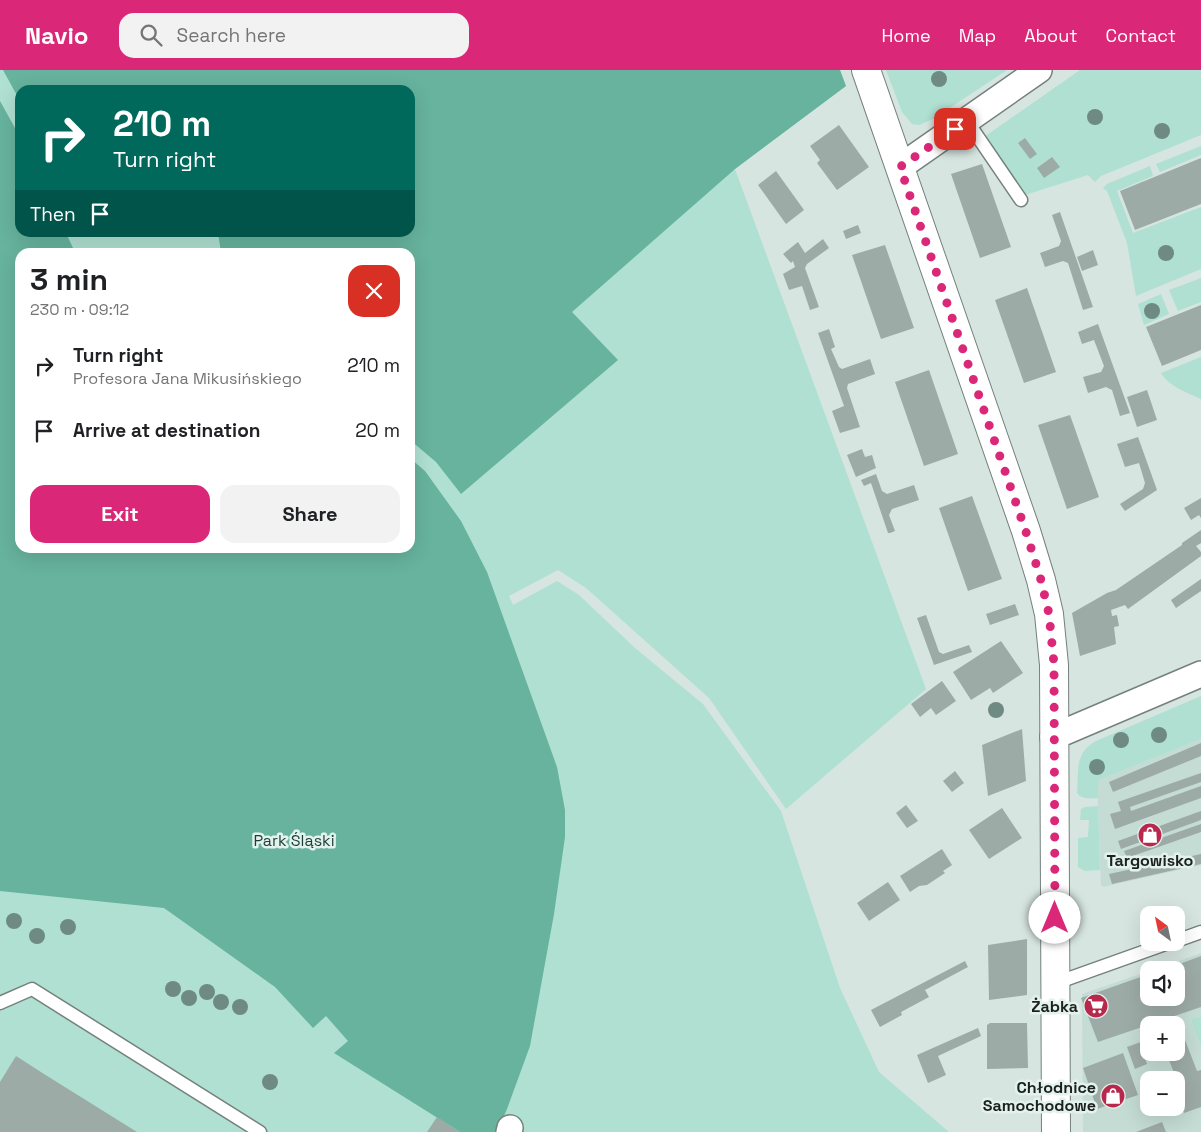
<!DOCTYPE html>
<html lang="en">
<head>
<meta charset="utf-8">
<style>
	body { margin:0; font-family:"Space Grotesk",sans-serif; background:#f2f2f2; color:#202124; height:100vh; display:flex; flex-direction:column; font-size:19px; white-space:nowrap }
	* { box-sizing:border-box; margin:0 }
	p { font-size:16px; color:#757577 }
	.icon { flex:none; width:28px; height:28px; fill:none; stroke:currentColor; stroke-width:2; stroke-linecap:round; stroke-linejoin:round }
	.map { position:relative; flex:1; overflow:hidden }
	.details { position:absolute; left:15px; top:178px; width:400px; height:305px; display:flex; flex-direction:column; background:#fff; border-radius:15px; box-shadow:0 5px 20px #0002 }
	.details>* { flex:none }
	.guide { position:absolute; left:15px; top:15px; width:400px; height:152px; border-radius:15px; box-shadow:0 5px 20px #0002; background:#00695c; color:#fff; overflow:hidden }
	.needle { width:32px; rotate:327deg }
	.fabs { position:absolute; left:1140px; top:836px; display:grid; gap:10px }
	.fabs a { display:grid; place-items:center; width:45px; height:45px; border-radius:10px; background:#fff; box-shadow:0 5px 20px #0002; font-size:25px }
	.pin { position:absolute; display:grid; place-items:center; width:42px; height:42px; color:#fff; margin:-21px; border-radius:10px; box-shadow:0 2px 8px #0006 }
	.me { position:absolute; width:55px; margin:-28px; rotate:0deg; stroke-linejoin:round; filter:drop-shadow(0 0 4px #0008) }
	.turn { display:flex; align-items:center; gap:18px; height:105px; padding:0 15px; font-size:22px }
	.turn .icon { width:65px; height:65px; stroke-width:2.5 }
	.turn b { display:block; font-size:35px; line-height:42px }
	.then { display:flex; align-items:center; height:48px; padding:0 15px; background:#0003; gap:10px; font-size:19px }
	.round { display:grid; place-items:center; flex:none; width:52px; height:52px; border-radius:15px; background:#f2f2f2 }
	.summary { display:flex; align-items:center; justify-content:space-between; height:85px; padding:0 15px }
	h1 { font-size:30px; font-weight:800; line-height:38px }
	.cta { display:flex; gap:10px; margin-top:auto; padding:10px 15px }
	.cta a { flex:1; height:58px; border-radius:15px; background:#db2777; color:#fff; font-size:20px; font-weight:800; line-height:58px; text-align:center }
	.cta a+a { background:#f2f2f2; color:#202124 }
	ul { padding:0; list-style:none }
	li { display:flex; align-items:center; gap:15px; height:65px; padding:0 15px }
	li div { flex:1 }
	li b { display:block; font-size:19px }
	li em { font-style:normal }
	header { display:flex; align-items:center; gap:30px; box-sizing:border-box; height:70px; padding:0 25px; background:#db2777; color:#fff }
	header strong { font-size:24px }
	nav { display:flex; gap:28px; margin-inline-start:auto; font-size:18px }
	.search { width:350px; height:45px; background:#f2f2f2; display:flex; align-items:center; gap:12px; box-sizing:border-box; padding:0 18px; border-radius:15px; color:#757577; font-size:19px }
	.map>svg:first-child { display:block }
	.built { fill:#c4dcd4; fill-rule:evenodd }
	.green { fill:#afe0d1; fill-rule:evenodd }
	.forest { fill:#67b39e }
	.building { fill:#9daba6 }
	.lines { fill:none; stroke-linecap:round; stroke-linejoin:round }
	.service-casing { stroke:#74817c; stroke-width:15 }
	.minor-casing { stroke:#74817c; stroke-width:28 }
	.tertiary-casing { stroke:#74817c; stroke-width:30 }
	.service { stroke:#fff; stroke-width:12 }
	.minor { stroke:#fff; stroke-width:25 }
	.tertiary { stroke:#fff; stroke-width:28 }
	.tree { fill:#6f8a82 }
	.route { stroke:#db2777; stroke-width:9; stroke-dasharray:0 16.2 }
	.labels { text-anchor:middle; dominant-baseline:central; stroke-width:5; stroke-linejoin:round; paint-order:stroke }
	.park-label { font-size:16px; fill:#1b3f36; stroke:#e3f2ed }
	.poi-label { font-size:16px; font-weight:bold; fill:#1c211f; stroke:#e3f2ed; text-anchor:end }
</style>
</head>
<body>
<header>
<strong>Navio</strong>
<div class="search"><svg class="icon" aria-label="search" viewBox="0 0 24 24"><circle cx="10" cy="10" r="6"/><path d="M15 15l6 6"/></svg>Search here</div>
<nav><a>Home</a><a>Map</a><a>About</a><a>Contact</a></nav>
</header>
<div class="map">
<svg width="1201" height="1062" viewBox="0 0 1201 1062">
	<rect width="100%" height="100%" fill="#d6e5e0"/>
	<g class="built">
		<polygon points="1201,669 1201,795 1103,817 1101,815 1097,710"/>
		<path d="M1201 883V946L1191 949 1201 977V1062H1083L1082 924 1149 901V928H1176V900H1153ZM1149 955H1176V982H1149ZM1149 1010H1176V1038H1149Z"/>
	</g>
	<g class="green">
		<path d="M0 0H840L846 16 735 99 926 619 786 739 709 628 586 518 558 500 509 526 513 535 557 511 579 525 635 578 703 634 781 741 840 918 879 1002 949 1062H0ZM20 20H410V162H20ZM20 182H410V478H20Z"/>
		<polygon points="886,0 1007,0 933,49 919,55 912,54 902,42"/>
		<polygon points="1080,0 1201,0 1201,65 1101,106 1095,112 1088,105 1025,125 984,67"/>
		<polygon points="1201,76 1201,85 1160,102 1156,94"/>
		<polygon points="1150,96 1153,106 1117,121 1133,163 1201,137 1201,199 1136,226 1127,173 1107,121 1103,118 1107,114"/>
		<polygon points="1201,208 1201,232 1178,241 1169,220"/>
		<polygon points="1161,224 1169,244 1144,255 1138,234"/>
		<path d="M1201 287V329C1188 323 1168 316 1161 303Z"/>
		<path d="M1201 626V669L1098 710V728C1091 728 1082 730 1077 723 1079 701 1074 683 1096 671Z"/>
		<polygon points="1098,736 1100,800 1085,801 1078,797 1078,768 1088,767 1089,750 1080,750 1081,739 1085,737"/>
		<polygon points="1201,946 1201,977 1191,949"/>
	</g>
	<g class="forest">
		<polygon points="3,0 840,0 846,16 735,99 572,242 618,290 461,424 436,392 410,370 410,182 221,182 218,163 410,162 410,20 20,20 20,31"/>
		<polygon points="0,31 20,67 20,162 66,163 73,178 78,182 20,182 20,478 410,478 410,388 425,401 461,451 487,502 557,697 565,740 565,767 554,844 530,976 507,1039 497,1062 460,1062 334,983 348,971 326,946 313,958 275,917 164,838 0,821"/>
	</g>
	<g class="building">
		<polygon points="839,55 869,97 837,120 817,93 820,90 810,76"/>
		<polygon points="1025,68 1037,84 1030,89 1018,73"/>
		<polygon points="1052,87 1060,97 1044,108 1037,98"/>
		<polygon points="1201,88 1201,134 1135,160 1120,121"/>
		<polygon points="982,94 1011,177 980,188 951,104"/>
		<polygon points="776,101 804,140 786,154 758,115"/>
		<polygon points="1060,142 1093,237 1083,240 1068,193 1063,191 1045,197 1040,183 1059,176 1061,171 1052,145"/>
		<polygon points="858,155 861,163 846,169 843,161"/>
		<polygon points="823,169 829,178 807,194 805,198 819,237 810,240 802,216 789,220 783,204 795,197 793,191 791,193 783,184 798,172 805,183"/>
		<polygon points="885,175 914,258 881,269 852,185"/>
		<polygon points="1093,180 1098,195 1082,201 1077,187"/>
		<polygon points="1027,218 1056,302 1024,313 995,230"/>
		<polygon points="1201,235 1201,280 1162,296 1146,257"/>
		<polygon points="1098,254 1130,343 1120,346 1112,320 1106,317 1088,323 1083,307 1101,302 1104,296 1094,270 1082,274 1078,262"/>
		<polygon points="829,259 835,277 831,279 839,297 842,299 870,289 875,304 848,314 847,318 860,357 840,363 832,341 844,336 818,263"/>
		<polygon points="929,300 958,384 924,396 895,312"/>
		<polygon points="1147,320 1157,350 1137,357 1127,327"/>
		<polygon points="1070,345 1099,427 1067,439 1038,355"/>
		<polygon points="1138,367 1157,420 1125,441 1120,434 1143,419 1145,413 1139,393 1125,397 1117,374"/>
		<polygon points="862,379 865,387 872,385 876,398 856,407 847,385"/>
		<polygon points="876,404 882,421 887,424 914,415 919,430 892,439 889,445 895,461 890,463 888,463 871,413 864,416 861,410"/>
		<polygon points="972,426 1002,509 968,521 939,438"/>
		<polygon points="1201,428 1201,448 1199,445 1191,450 1184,438"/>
		<polygon points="1201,460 1201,473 1196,476 1201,482 1201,486 1128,539 1125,535 1111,540 1112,546 1117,545 1119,556 1114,557 1116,574 1080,586 1072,543 1107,523 1116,520 1182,475 1182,473"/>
		<polygon points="1201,509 1201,521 1176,538 1171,530"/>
		<polygon points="1015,534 1019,545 990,555 986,544"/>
		<polygon points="926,545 939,582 943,584 969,575 972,582 934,595 917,548"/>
		<polygon points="1001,571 1023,603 993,623 990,618 971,630 953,602"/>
		<polygon points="942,611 956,631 936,645 931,638 920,647 911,634"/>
		<polygon points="1022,659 1026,711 988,726 982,675"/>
		<polygon points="1201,673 1201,686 1113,722 1109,712"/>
		<polygon points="955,701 964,713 952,722 943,711"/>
		<polygon points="1201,703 1201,712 1130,737 1131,741 1201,716 1201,728 1115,759 1110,744 1121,741 1118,732"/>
		<polygon points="906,735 918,751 907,758 896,743"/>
		<polygon points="1002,738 1022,768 989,789 969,760"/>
		<polygon points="1201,741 1201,750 1121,779 1118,771"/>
		<polygon points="1201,754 1201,762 1127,788 1124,781"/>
		<polygon points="942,779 952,795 943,801 945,803 927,815 919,816 910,822 900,806"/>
		<polygon points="1201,784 1201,794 1112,814 1109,804"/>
		<polygon points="888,812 900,830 869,851 857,833"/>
		<polygon points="1027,869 1027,925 989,930 988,875"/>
		<polygon points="1201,886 1201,937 1098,972 1081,928 1149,904 1149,928 1176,928 1176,900 1163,900"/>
		<polygon points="965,891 968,897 925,920 929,927 901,942 902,945 880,957 871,940"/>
		<polygon points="990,953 1027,953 1028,998 987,999 987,955"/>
		<polygon points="1180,957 1197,1001 1201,1000 1201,1037 1184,1043 1176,1021 1176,1010 1170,1010 1176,1008 1166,982 1176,982 1176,959"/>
		<polygon points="978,958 981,966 938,986 946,1005 928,1013 917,985"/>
		<polygon points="1149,969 1149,984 1144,985 1147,994 1135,999 1127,977"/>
		<polygon points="1123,983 1138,1025 1097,1039 1083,998"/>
		<polygon points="16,986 44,1004 137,1062 0,1062 0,1012"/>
		<polygon points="437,1047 460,1062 427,1062"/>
		<polygon points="1162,1052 1166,1062 1136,1062"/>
	</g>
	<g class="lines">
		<defs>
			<g id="service">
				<polyline points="967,51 1021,130"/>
				<polyline points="1176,871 1201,862"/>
				<polyline points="1056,913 1171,872"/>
				<polyline points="0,933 32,919 260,1062"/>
			</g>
			<g id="minor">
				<polyline points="900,97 1039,0"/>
				<polyline points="1053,667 1201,604"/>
				<polyline points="509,1062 510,1058"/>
			</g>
			<polyline id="tertiary" points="866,0 1026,461 1041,510 1049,544 1054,595 1056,1062"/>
		</defs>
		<use href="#service" class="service-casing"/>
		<use href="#minor" class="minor-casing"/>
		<use href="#tertiary" class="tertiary-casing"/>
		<use href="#service" class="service"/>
		<use href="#minor" class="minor"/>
		<use href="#tertiary" class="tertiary"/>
	</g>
	<g class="tree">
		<circle cx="939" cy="9" r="8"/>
		<circle cx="1095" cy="47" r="8"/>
		<circle cx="1162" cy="61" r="8"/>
		<circle cx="1166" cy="183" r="8"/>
		<circle cx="1152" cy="241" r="8"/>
		<circle cx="996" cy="640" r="8"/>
		<circle cx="1159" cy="665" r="8"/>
		<circle cx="1121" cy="670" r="8"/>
		<circle cx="1097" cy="697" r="8"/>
		<circle cx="14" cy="851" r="8"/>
		<circle cx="68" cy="857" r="8"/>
		<circle cx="37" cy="866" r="8"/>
		<circle cx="173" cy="919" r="8"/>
		<circle cx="207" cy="922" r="8"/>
		<circle cx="189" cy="928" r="8"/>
		<circle cx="221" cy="932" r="8"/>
		<circle cx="240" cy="937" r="8"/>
		<circle cx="270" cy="1012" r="8"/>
	</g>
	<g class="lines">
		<polyline class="route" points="955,59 900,97 1026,462 1041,510 1049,544 1054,594 1055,848"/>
	</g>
	<defs>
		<symbol id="shop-disc" viewBox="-11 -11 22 22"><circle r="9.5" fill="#b8274c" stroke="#e3f2ed"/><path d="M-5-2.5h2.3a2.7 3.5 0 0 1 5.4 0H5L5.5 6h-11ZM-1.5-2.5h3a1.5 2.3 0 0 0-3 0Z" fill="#fff"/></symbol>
		<symbol id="supermarket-disc" viewBox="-11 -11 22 22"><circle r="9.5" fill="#b8274c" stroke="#e3f2ed"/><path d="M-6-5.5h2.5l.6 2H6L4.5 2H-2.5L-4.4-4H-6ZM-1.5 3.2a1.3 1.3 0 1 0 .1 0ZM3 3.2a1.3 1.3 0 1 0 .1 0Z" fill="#fff"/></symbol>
	</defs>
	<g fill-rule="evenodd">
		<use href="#shop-disc" x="1136" y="751" width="28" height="28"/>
		<use href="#supermarket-disc" x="1082" y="922" width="28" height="28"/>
		<use href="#shop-disc" x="1099" y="1012" width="28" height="28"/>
	</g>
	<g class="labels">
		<g class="park-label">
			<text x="294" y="770">Park Śląski</text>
		</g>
		<g class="poi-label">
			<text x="1150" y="790" text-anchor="middle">Targowisko</text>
			<text x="1078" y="936">Żabka</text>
			<text x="1096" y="1017">Chłodnice<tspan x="1096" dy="18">Samochodowe</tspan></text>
		</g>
	</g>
</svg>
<div class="fabs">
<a><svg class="needle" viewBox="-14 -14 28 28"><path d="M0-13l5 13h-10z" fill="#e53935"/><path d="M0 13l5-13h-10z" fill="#757577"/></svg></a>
<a><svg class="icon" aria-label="sound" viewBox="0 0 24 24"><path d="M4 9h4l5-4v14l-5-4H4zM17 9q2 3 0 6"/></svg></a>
<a>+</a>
<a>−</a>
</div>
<div class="pin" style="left:955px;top:59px;background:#d93025"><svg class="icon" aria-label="arrive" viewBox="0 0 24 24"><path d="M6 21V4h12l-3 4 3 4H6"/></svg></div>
<svg class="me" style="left:1055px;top:848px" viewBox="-20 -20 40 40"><circle r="19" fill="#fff"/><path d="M0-13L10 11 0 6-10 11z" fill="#db2777"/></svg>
<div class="guide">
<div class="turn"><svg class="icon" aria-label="right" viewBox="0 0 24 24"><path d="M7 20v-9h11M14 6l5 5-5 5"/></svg><div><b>210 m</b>Turn right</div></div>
<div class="then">Then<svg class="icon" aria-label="arrive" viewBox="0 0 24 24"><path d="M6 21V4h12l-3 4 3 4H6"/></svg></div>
</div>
<section class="details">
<div class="summary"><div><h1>3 min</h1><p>230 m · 09:12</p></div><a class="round" style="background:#d93025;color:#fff"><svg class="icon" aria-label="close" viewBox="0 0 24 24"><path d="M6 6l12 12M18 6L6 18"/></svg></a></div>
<ul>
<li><svg class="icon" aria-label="right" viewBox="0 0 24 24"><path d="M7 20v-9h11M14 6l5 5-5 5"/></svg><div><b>Turn right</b><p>Profesora Jana Mikusińskiego</p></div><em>210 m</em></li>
<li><svg class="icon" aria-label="arrive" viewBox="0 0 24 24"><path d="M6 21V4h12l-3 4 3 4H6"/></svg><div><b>Arrive at destination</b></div><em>20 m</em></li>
</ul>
<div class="cta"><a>Exit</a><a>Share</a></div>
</section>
</div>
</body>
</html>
